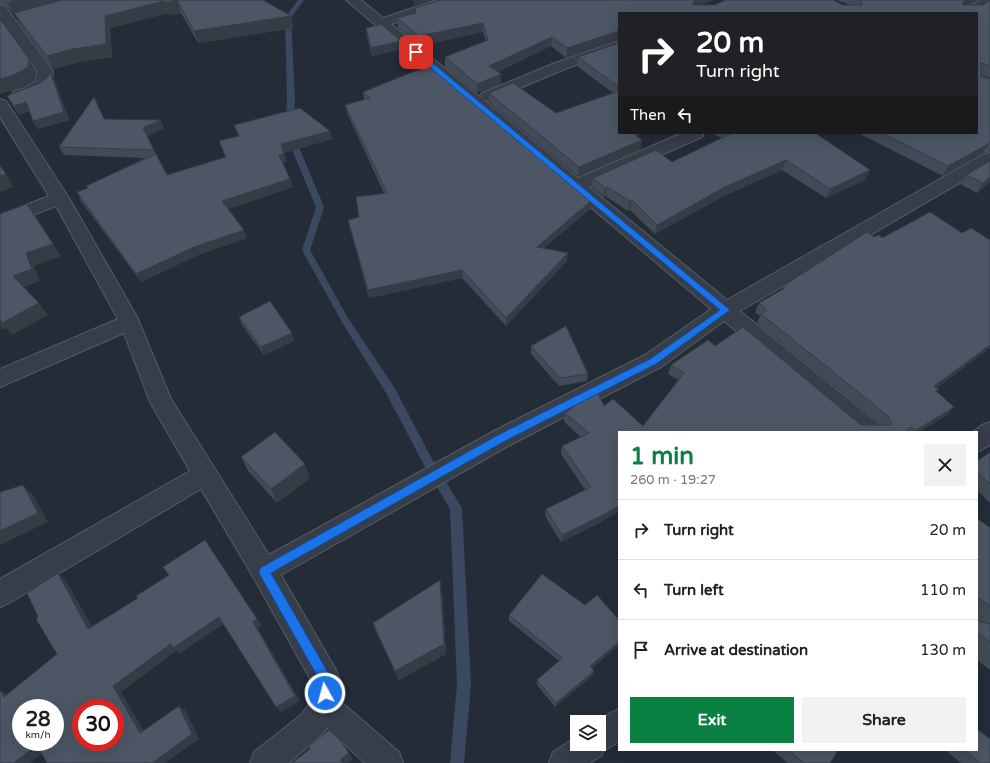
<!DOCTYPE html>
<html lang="en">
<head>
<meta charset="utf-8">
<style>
	body { margin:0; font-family:"Varela Round",sans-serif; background:#f2f2f2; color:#202124; height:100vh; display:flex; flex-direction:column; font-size:15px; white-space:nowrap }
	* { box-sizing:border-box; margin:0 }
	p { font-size:13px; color:#757577 }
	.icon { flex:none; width:22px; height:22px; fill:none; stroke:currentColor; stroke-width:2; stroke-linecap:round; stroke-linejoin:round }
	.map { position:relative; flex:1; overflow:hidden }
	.details { position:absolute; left:618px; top:431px; width:360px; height:320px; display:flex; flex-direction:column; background:#fff; border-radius:0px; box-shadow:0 4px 16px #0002 }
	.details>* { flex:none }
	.guide { position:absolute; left:618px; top:12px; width:360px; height:122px; border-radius:0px; box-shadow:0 4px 16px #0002; background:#202124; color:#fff; overflow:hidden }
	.buttons { position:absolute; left:570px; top:715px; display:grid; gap:8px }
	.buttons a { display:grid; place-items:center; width:36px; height:36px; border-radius:0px; background:#fff; box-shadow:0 4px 16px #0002; font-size:20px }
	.speed { position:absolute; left:12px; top:699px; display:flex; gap:8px; font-size:20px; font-weight:700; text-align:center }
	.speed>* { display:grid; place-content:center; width:52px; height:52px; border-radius:50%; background:#fff; box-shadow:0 4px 16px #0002; line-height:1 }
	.speed small { font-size:10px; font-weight:400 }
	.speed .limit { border:6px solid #d22; background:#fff; color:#111 }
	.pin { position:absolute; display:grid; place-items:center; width:34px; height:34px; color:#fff; margin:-17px; border-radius:8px; box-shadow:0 2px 6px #0006 }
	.me { position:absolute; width:44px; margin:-22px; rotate:353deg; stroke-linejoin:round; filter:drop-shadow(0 0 3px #0008) }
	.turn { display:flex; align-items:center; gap:14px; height:84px; padding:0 12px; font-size:18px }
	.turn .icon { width:52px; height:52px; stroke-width:2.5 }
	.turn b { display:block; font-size:28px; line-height:34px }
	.then { display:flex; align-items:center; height:38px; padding:0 12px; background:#0003; gap:8px; font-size:15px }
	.round { display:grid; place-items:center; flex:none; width:42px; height:42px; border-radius:0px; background:#f2f2f2 }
	.overview { display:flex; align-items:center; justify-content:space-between; height:68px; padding:0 12px }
	h1 { font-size:24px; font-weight:700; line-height:30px; color:#0b8043 }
	.action { display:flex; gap:8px; margin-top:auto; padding:8px 12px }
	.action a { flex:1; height:46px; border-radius:0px; background:#0b8043; color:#fff; font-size:16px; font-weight:700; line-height:46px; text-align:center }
	.action a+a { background:#f2f2f2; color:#202124 }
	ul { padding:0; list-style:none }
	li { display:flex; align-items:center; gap:12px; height:60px; padding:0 12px; border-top:1px solid #e0e0e0 }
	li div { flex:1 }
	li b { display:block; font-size:15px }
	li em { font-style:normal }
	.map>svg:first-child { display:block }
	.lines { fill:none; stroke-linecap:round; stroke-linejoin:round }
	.stream { fill:#3b4960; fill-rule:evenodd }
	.street-casing { stroke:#555c66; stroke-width:2 }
	.street { fill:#373e49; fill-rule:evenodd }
	.wall { fill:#414a56 }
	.shaded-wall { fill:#353c46 }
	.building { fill:#4c5664; stroke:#353c46; fill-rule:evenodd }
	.route { fill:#1a73e8; stroke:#114b97 }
</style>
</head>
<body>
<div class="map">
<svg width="990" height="763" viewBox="0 0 990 763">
	<rect width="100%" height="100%" fill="#242c38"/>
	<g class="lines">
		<polygon class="stream" points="298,0 304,0 291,18 295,99 293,133 324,207 310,250 348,318 394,387 432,459 462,508 471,685 464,763 450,763 457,685 450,509 424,465 386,393 342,322 302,250 316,207 285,133 287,99 285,18"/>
		<defs>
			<g id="street">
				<polygon points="346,0 361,0 383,18 437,0 458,0 456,3 391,24 482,99 480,96 482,93 555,63 619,41 619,50 565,69 494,99 488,101 483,99 578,178 682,133 704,133 702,137 589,187 727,300 984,154 990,153 990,165 740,311 880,425 884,432 856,432 724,321 661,367 510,445 281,575 336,670 340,680 340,701 399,752 403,763 365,763 327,728 321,735 289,763 250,763 254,752 301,715 311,702 312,682 255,580 201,489 9,603 0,607 0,579 190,471 150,402 124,333 0,387 0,369 118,319 56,206 0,228 0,215 49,196 0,117 0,99 6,101 69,198 137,317 171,399 269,555 494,431 645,355 711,309"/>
				<polygon points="981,0 990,0 990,6 977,13 959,13 961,10"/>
				<path d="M0 5 5 6 53 71C52 75 53 81 51 84 46 93 23 100 14 97L12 94 14 91 22 89 36 81 37 71 0 19Z"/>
				<polygon points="990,422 990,445 977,452 977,432 973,432 982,425"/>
				<polygon points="619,709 619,742 603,751 602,755 590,763 549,763 553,752 577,736 577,744 599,744 599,722 596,722 609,714"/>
			</g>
		</defs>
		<use href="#street" class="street-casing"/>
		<use href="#street" class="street"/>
	</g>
	<g class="wall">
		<polygon points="0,0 263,0 294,28 198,43 181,13 169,15 168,13 110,28 112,57 79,62 53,69 21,25 15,15 14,15 6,5 0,4"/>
		<polygon points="441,0 713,0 701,5 851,5 836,0 978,0 967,5 983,5 990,1 990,78 981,75 981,76 990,79 990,152 983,153 943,176 858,133 977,133 619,13 619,40 566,58 551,46 497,72 501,74 501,84 477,93 445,67 445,57 486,41 483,32 419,46 398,28 397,18 415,13 415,8"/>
		<polygon points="366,28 402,49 372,56 367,37"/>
		<polygon points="619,43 619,133 642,133 637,136 642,140 640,150 578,176 489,102 489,93 556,113 613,93 577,66 578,57"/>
		<polygon points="54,79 69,120 38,129 33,121 29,111 19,115 12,104 7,96 40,83"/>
		<polygon points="363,92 592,200 590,209 544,248 567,261 506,326 462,278 369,298 350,228 348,220 359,217 384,193 347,113 345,105 364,100"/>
		<polygon points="104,119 164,128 147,136 167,175 225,157 219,141 238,136 234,125 330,131 332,139 284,153 286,162 283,163 290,179 293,187 228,209 244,230 247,238 198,255 141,282 81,201 77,192 87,188 86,186 145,158 64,155 59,147"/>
		<polygon points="711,133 815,133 870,170 865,180 826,198 782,170 722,197 655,234 630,210 628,211 605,196 604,197 592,187 593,178 672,162 722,138"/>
		<polygon points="990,161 990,182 977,193 960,184 966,175"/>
		<polygon points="962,233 990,240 990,348 936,388 937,392 954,407 947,415 920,432 619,432 603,521 561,542 545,516 546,509 585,490 561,454 562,446 581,437 564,422 565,413 604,406 643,426 679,380 668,374 671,365 715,346 861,425 882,425 757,323 760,316 755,312 759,303 781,290 783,286 874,237 882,238"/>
		<polygon points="239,317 294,341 264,355 242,325"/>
		<polygon points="531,346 588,374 587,381 559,386 531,354"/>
		<polygon points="990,452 990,503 977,490 977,461"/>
		<polygon points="241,457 310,478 277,503 248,471"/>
		<polygon points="977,518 990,528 990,670 977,660"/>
		<polygon points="442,592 446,654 399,680 377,634 373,623"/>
		<polygon points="509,615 619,645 592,668 594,671 592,676 555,707 537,685 537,680 559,661 509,621"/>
		<polygon points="772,750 838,750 830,763 788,763"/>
		<polygon points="945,750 977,750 990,763 961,763"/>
	</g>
	<g class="shaded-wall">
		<polygon points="19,0 70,0 14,13 15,15 14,15 7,3"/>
		<polygon points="177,0 181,13 169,15 165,3"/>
		<polygon points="413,0 432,0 414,6"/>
		<polygon points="695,0 713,0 693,9 692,4"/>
		<polygon points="965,0 978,0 960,9 958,13"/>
		<polygon points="164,1 168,13 110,28 112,57 79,62 53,69 47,56 105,16"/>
		<polygon points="291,16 294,28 198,43 194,31"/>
		<polygon points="483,23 483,32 419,46 419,36"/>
		<polygon points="619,31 619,40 566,58 567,48"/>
		<polygon points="552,37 551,46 489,75 489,66"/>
		<polygon points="401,41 402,49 372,56 371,48"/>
		<polygon points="29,59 35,71 35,80 21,88 0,94 0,79"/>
		<polygon points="50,71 54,79 69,120 38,129 33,121"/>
		<polygon points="501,74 501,84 477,93 477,84"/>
		<polygon points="26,102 31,111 19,115 14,106"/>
		<polygon points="161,120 164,128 146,136 143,128"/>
		<polygon points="330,131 332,139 283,153 281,144"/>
		<polygon points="631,133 642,133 629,141"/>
		<polygon points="642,140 640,150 578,176 579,167"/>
		<polygon points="989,143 983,153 943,176 948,166"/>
		<polygon points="284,154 286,162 281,163 279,155"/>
		<polygon points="786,160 782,170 722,197 655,234 657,225 725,187"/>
		<polygon points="870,170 865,180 826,198 830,189"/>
		<polygon points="6,174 14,187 0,192 0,176"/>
		<polygon points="990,177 990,182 977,193 983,183"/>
		<polygon points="290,179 293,187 225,210 222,201"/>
		<polygon points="607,187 605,196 604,197 605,188"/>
		<polygon points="592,200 590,209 536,255 537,247"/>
		<polygon points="632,200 630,210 628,211 630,201"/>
		<polygon points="244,230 247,238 198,255 141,282 136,274 194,247"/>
		<polygon points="53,244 61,256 34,266 40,281 22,288 13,276 26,253"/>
		<polygon points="568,253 567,261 506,326 506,318"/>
		<polygon points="462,270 462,278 369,298 368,290"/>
		<polygon points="39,303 48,315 12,335 6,328 3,330 0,326 0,319"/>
		<polygon points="292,333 294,341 264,355 261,347"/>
		<polygon points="990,345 990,348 927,395 934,386"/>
		<polygon points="954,407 947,415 920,432 914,432"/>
		<polygon points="305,464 310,478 277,503 271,489"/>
		<polygon points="23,485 33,495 48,522 0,545 0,531"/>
		<polygon points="619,506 619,512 603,521 561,542 562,535"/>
		<polygon points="210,548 262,625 258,628 300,701 281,712 276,707"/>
		<polygon points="58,573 66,581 97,635 88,629"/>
		<polygon points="440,580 442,592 446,654 399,680 395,671"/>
		<polygon points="219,617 225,623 179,654 176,651 121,692 148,738 140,733 113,686 171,644"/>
		<polygon points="619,642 619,645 588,671 590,666"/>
		<polygon points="594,671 592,676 555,707 556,703"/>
		<polygon points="1,691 11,697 4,697"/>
		<polygon points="179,706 186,711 199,739 165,763 152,763"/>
		<polygon points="340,740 353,759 347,763 342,763 340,760"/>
		<polygon points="37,745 47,750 30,763 14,763"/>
	</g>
	<g class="building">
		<polygon points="5,0 19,0 7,3"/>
		<polygon points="62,0 263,0 291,16 194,31 177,0 165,3 164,1 105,16 106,44 73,49 47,56 14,13"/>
		<polygon points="441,0 695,0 692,4 694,5 714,5 726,0 833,0 843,5 862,5 862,3 859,0 965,0 962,4 964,5 983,5 990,1 990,66 981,63 981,76 990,79 990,143 948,166 882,133 977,133 977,13 619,13 619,31 567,48 552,37 489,66 501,74 477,84 445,57 488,40 483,23 419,36 397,18 416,13 415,8"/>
		<polygon points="0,19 29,59 28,67 14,75 0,79"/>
		<polygon points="381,24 401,41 371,48 366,28"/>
		<polygon points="619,43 619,87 578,57"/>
		<polygon points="430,65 592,200 537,247 568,253 506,318 462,270 368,290 348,220 359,217 356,197 387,193 345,105 370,98 363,92"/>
		<polygon points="50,71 64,112 33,121 26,102 14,106 7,96 40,83 48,77"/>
		<polygon points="513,83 556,113 619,91 619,133 633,133 642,140 579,167 489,93"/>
		<polygon points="94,97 104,119 161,120 143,128 154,150 59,147"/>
		<polygon points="300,108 330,131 281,144 284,154 279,155 290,179 222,201 244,230 194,247 136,274 77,192 88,188 86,186 156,154 167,175 226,157 219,141 239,136 234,125"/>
		<polygon points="732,133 815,133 870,170 830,189 786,160 725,187 657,225 632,200 630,201 607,187 605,188 593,178 656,150 672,162"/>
		<polygon points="990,161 990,177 983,183 966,175"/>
		<polygon points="0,165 6,174 0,176"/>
		<polygon points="27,204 53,244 26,253 32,269 13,276 39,303 2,323 0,319 0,215 2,213"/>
		<polygon points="930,212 962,233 971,228 990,240 990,345 934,386 939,390 936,391 954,407 915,431 911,427 905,432 619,432 619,506 605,514 562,535 546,509 591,487 562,446 589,433 565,413 576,405 598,393 604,406 613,399 643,426 684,373 671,365 708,340 715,346 743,327 861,425 890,425 892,423 887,415 761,314 767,310 759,303 785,288 783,286 867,232 874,237 879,235 882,238"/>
		<polygon points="270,301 292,333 261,347 239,317"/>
		<polygon points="566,326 588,374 560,378 531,346"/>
		<polygon points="275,432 305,464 271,489 241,457"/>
		<polygon points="990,452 990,484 977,472 977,461"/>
		<polygon points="23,485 38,513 0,531 0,492"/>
		<polygon points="977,518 990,528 990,606 977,597"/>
		<path d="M205 540 257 619 253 622 295 696 276 707 219 617 173 648 171 644 113 686 140 733 179 706 192 734 152 763H146V762L145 763H47L37 745 14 763H0V692L1 691 4 697 57 654 36 619 38 617 27 593 58 573 88 629 138 598 136 596 169 575 163 567ZM21 708H55V742H21ZM81 708H115V742H81Z"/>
		<polygon points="542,574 585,605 597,595 619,620 619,642 590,666 594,671 556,703 537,680 562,658 509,615"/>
		<polygon points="440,580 444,644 395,671 373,623"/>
		<polygon points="977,621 990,624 990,642 977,632"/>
		<polygon points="977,729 990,739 990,763 981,763 964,750 977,750"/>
		<polygon points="329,730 340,740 349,753 340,760 343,763 292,763 310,749 309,746"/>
		<polygon points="788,750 838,750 830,763 804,763"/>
	</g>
	<path class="route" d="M414 51H418L730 310 656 364 505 441 271 573 330 676C333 682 332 691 330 698L325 699 321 698 319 693 320 681 260 575 259 571 260 568 498 435 650 359 720 310 414 54Z"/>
</svg>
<div class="buttons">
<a><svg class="icon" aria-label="layers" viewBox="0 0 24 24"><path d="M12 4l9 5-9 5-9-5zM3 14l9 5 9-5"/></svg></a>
</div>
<div class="speed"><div>28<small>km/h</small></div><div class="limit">30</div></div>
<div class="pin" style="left:416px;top:52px;background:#d93025"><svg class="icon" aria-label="arrive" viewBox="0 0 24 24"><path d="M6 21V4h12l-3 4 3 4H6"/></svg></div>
<svg class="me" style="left:325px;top:693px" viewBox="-20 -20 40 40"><circle r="17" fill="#1a73e8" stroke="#fff" stroke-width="3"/><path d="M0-11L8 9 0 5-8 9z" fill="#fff"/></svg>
<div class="guide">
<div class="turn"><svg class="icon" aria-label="right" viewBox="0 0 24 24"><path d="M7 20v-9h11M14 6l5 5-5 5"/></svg><div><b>20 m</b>Turn right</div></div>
<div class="then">Then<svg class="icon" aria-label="left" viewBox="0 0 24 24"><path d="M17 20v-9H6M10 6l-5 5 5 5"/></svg></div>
</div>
<section class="details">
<div class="overview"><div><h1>1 min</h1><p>260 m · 19:27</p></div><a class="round"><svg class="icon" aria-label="close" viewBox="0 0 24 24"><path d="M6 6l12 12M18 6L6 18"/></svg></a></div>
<ul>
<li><svg class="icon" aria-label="right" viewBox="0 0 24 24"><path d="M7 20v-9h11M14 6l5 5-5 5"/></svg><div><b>Turn right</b></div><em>20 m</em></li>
<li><svg class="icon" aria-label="left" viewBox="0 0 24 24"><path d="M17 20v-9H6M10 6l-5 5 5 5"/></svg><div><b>Turn left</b></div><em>110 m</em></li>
<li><svg class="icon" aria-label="arrive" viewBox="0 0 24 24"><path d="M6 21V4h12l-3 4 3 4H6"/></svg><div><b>Arrive at destination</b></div><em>130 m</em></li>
</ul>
<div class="action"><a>Exit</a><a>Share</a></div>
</section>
</div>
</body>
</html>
